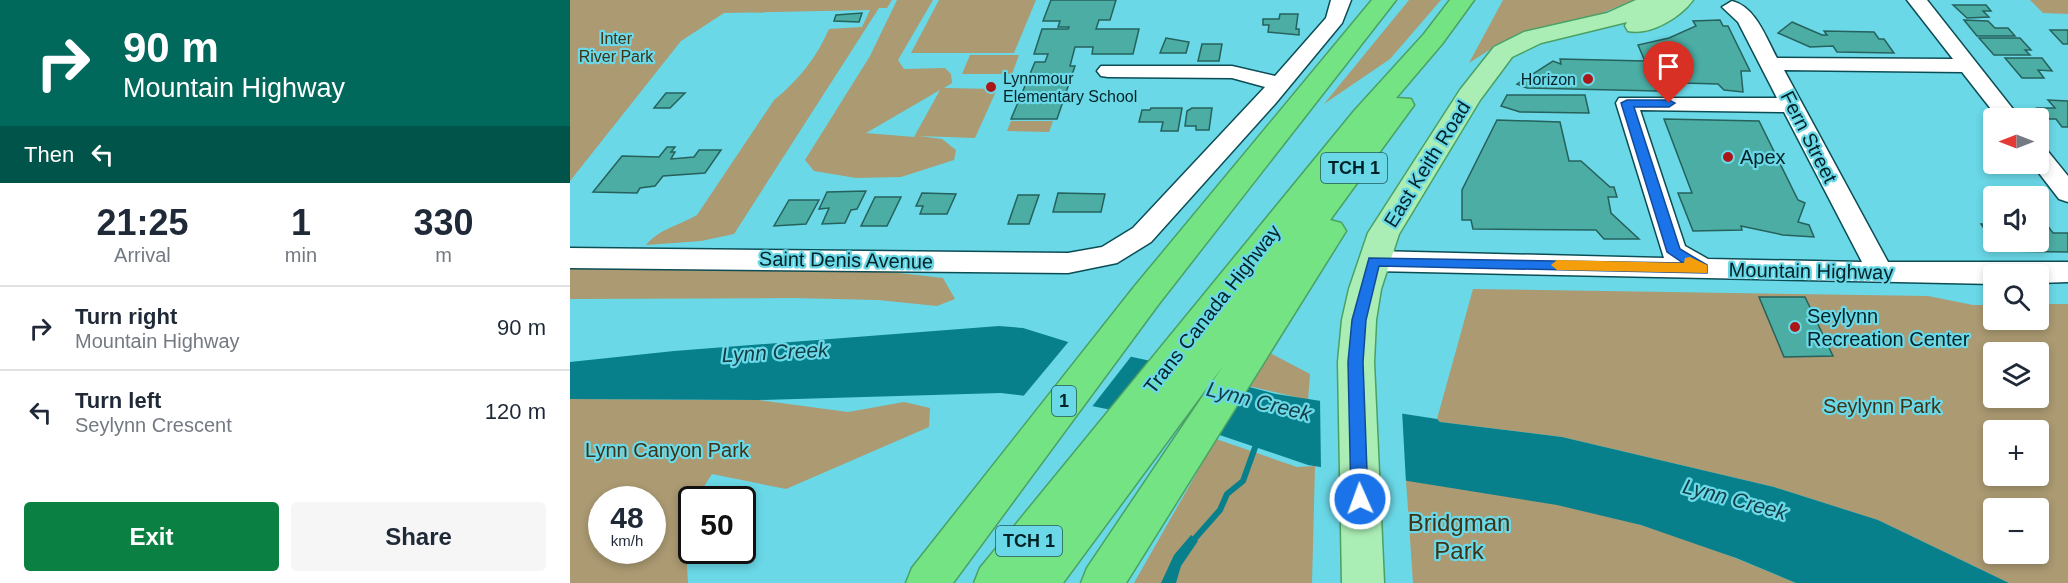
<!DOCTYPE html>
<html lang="en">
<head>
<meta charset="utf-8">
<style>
	body { margin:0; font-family:Helvetica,sans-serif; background:#f6f6f7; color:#1f2937; height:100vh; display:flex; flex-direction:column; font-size:22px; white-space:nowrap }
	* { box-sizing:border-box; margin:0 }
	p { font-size:20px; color:#747a83 }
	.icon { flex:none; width:33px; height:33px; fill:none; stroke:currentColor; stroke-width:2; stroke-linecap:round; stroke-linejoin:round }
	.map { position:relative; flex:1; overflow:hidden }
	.panel { display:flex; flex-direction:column; background:#fff; width:570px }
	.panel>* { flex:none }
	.top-card { background:#00695c; color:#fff; overflow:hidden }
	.needle { width:39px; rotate:270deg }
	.buttons { position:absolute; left:1413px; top:108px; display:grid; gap:12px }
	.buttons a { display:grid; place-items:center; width:66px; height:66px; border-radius:6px; background:#fff; box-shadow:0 3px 9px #0003; font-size:30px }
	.speed { position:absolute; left:18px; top:486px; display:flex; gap:12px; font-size:30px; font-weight:700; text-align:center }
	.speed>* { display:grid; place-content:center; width:78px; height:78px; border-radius:50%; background:#fff; box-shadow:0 3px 9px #0003; line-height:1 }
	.speed small { font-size:15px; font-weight:400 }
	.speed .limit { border:3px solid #111; border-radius:9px; background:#fff; color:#111 }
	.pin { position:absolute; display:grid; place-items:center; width:51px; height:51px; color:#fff; margin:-62px -26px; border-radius:50% 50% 50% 0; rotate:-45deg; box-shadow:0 0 6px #0007 }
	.pin .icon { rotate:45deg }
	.me { position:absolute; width:66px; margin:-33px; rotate:358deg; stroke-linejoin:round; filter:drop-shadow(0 0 4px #0008) }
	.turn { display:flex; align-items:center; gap:21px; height:126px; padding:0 24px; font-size:27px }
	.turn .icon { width:78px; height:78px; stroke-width:2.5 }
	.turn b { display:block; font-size:42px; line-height:51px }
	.then { display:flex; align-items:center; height:57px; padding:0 24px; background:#0003; gap:12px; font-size:22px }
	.eta { display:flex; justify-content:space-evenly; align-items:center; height:102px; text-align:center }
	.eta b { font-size:36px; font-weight:800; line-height:42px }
	.primary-button { display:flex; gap:12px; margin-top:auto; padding:12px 24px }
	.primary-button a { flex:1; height:69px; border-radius:6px; background:#0b8043; color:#fff; font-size:24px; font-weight:800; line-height:69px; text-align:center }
	.primary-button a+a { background:#f6f6f7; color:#1f2937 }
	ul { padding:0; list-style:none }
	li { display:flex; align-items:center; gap:18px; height:84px; padding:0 24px; border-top:2px solid #e0e1e3 }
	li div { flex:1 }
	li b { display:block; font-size:22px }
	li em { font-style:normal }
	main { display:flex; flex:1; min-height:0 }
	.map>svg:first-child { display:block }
	.green { fill:#ab9a72; fill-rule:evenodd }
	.water { fill:#08808c }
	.pier { fill:#6ad8e7 }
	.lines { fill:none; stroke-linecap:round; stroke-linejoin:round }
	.stream { stroke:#08808c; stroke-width:6 }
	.building { fill:#4bada4; stroke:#26615c; stroke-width:1.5 }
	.minor-casing { stroke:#0c4d55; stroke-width:3 }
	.major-casing { stroke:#4ba063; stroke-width:3 }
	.highway-casing { stroke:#4ba063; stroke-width:3 }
	.minor { fill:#fff; fill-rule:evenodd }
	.major { fill:#abeeb5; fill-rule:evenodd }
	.highway { fill:#73e384; fill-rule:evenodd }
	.route { fill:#1a73e8; stroke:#114b97; stroke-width:1.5 }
	.slow { fill:#f59e0b }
	.poi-dot { fill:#aa1719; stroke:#6ad8e7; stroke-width:2 }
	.labels { text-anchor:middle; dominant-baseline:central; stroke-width:4.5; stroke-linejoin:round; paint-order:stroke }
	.far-park-label { font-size:16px; fill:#403315; stroke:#6ad8e7 }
	.far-poi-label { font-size:16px; fill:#002327; stroke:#6ad8e7; text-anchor:start }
	.shield { fill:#6ad8e7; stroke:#205961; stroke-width:1.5 }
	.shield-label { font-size:18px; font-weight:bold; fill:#002327 }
	.street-label { font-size:20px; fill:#002327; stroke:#6ad8e7 }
	.poi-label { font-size:20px; fill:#002327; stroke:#6ad8e7; text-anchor:start }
	.park-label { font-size:20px; fill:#403315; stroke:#6ad8e7 }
	.water-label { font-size:21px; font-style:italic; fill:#113e44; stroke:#6ad8e7 }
	.near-park-label { font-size:24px; fill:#403315; stroke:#6ad8e7 }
</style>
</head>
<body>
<main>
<section class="panel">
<div class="top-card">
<div class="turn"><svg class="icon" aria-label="right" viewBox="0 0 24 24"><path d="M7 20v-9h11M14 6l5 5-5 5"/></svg><div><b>90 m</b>Mountain Highway</div></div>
<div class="then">Then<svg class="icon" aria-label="left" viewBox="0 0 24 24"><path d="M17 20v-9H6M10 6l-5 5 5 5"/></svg></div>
</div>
<div class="eta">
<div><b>21:25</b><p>Arrival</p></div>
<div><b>1</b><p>min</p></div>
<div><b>330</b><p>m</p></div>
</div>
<ul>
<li><svg class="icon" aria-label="right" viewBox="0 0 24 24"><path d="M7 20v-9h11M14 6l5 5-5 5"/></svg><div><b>Turn right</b><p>Mountain Highway</p></div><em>90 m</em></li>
<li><svg class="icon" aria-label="left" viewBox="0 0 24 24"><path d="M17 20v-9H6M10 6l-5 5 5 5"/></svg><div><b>Turn left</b><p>Seylynn Crescent</p></div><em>120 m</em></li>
</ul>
<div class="primary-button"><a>Exit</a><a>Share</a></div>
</section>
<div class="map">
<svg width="1498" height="583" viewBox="0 0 1498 583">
	<rect width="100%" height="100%" fill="#6ad8e7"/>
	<g class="green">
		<path d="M0 0H322L317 8H309L164 234 131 241 76 245C89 229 110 225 127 215L204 100C228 81 247 57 259 29L292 27 300 10 154 13 111 41 0 181Z"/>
		<path d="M327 0H363L328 60 334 69 375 68 381 74 382 83 374 88 427 89 405 138 349 136 372 139 386 150 384 160 331 177 286 178 244 171 235 160 300 56ZM370 90 344 137 296 133Z"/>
		<polygon points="369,0 466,0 444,53 341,53"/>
		<polygon points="839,0 871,0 820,59 754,104"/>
		<polygon points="933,0 1064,0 1022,17 927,45 899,63"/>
		<polygon points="1460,0 1498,0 1498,14 1473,13"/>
		<polygon points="400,55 449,55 442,74 392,74"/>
		<polygon points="441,121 483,121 479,132 437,131"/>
		<polygon points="0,269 294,269 373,278 385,299 367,306 308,300 222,298 0,299"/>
		<path d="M903 289 1358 296 1403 305H1423L1424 320H1468L1469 304H1498V583H1439L1308 520 1204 487 992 437 870 422 867 419ZM1424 352H1468V398H1424ZM1424 430H1468V476H1424ZM1424 508H1468V554H1424Z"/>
		<polygon points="698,352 740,374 738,400 657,381"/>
		<path d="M0 399 189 400 278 412 334 402 360 408 359 427 216 489 142 474 126 499 122 500 121 507 114 518 118 583H0ZM32 500H82V550H32Z"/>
		<polygon points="646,439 727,467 745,466 742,583 564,583"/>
		<path d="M836 480C915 491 995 503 1071 525 1124 540 1175 562 1226 583H843Z"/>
	</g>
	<g class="water">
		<polygon points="429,326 453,328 511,346 581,361 706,394 867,419 870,422 992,437 1204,487 1308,520 1439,583 1226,583 1166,558 1071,525 987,505 738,465 626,427 497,401 431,393 189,400 0,399 0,362 104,351"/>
		<polygon points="621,535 628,541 611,566 606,583 591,583 604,555"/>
	</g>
	<g class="pier">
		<polygon points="500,340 563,354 521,408 451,399"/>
		<polygon points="750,399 832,410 836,483 751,469"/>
	</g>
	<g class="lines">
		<polyline class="stream" points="620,544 650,510 657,494 673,481 687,442"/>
	</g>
	<g class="building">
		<polygon points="481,0 546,0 540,20 529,20 526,29 569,29 563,54 522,54 523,47 505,47 500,66 505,66 487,119 441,119 465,62 475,62 478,54 464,54 472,29 498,29 499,27 488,27 490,21 473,21"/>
		<polygon points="1383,5 1416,5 1421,11 1413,11 1419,17 1397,18"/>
		<polygon points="292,13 289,22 264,21 266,15"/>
		<polygon points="710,14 728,14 726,29 729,29 729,35 698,32 699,25 693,25 693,19 709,19"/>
		<polygon points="1150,20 1153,26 1158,26 1180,71 1171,71 1173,92 1154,90 1148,84 1113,83 1107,76 1081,75 1068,45 1099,38 1126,26 1123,21"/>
		<polygon points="1394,20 1418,21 1425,28 1438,28 1445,36 1407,36"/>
		<polygon points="1222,22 1252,35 1257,35 1254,31 1304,32 1309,39 1314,39 1324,53 1267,52 1263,46 1240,47 1208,33"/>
		<polygon points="1480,30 1498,30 1498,44 1493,44"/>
		<polygon points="596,38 619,42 616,53 590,53"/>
		<polygon points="1409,38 1450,38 1461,50 1455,50 1460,55 1424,55"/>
		<polygon points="632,44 652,44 649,61 628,61"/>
		<polygon points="1435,58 1472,58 1482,71 1468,70 1474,78 1452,78"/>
		<polygon points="990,59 1075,61 1087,91 957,88 947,84 983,61 991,64"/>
		<polygon points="96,93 115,93 100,108 84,108"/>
		<polygon points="937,95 1015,95 1019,113 950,112 931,106"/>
		<polygon points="1478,100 1498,101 1498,127 1492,127 1486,119 1476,119 1467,108 1485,108"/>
		<polygon points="581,108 612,108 608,131 591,131 593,122 569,122 572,110 580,110"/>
		<polygon points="622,108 642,108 639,130 626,130 626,126 615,126 617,111"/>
		<polygon points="1094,119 1189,121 1228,200 1235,203 1228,222 1239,225 1244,237 1213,235 1171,226 1172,230 1123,231 1108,193 1122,193"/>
		<polygon points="927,120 990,122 999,161 1011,161 1040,187 1044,187 1047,197 1038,197 1041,213 1069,239 1034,239 1026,230 903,229 901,220 892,220 892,190"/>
		<polygon points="97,147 105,147 101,152 105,152 101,159 124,157 129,150 151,150 135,173 93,176 85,186 70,188 67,193 23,192 52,156 89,157"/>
		<polygon points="296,191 287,209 281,210 275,223 252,224 259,208 249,209 257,192"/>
		<polygon points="352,193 386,194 377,214 350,214 353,206 346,206"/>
		<polygon points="488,193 535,194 531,212 483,212"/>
		<polygon points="448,195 469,195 459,224 438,224"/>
		<polygon points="305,197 331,197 317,226 291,226"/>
		<polygon points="219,200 249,200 236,224 204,226"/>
		<polygon points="1411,224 1424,224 1424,242 1468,242 1468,225 1477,225 1483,233 1498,233 1498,252 1429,251"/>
		<polygon points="1189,297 1235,297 1263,356 1214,357"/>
	</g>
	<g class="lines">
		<defs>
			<g id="minor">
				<polygon points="761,0 781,0 772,23 705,104 581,242 547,263 498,273 0,268 0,248 498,253 532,247 563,228 695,87 662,78 538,77 531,76 527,71 531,66 662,66 705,76 756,18"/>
				<path d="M1337 0H1357L1450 118H1428L1392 72 1214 70 1318 262H1498V282L1468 283V274H1424V284L804 271 795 268 791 261 795 254 804 251 1094 258 1046 103 1049 98H1207L1168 22 1152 7 1162 1C1186 7 1196 38 1207 58L1383 59ZM1070 110 1214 112 1292 262 1138 259 1115 246Z"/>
				<polygon points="1468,147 1476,149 1498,176 1498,202 1489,199 1462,164 1468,164"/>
			</g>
			<path id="major" d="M1066 0H1123C1111 17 1080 36 1058 31L1055 26 1057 22 971 43 942 57 910 100 829 234 811 289 806 320 804 362 814 583H772L768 362 772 320 779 289 798 233 890 90 924 47 954 32 1037 13Z"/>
			<g id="highway">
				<polygon points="802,0 826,0 588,305 383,583 336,583 342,568 564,287"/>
				<polygon points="880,0 904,0 872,44 826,98 841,99 844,105 760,220 771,223 776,231 556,583 511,583 517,568 653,366 493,583 404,583 410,568 784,111 854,34"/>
			</g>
		</defs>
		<use href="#minor" class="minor-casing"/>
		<use href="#major" class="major-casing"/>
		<use href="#highway" class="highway-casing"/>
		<use href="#minor" class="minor"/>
		<use href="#major" class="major"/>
		<use href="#highway" class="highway"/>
	</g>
	<polygon class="route" points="1057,100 1099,100 1105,103 1099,107 1064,107 1110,249 1137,265 1137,273 809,266 796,320 793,362 798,499 795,504 790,506 784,504 781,499 778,362 782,320 799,258 1113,263 1097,252 1051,103"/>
	<polygon class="slow" points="1120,257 1137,265 1137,273 987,270 981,265 987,260 1114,263 1115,258"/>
	<g class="poi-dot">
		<circle cx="1018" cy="79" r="6"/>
		<circle cx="421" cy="87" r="6"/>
		<circle cx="1158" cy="157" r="6"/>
		<circle cx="1225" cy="327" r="6"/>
	</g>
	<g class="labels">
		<g class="far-park-label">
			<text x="46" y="38">Inter<tspan x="46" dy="18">River Park</tspan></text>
		</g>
		<g class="far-poi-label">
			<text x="433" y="78">Lynnmour<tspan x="433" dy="18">Elementary School</tspan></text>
			<text x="1006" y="79" text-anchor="end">Horizon</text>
		</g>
		<g class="shield">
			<rect x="751" y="153" width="66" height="30" rx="4.5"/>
			<rect x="482" y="386" width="24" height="30" rx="4.5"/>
			<rect x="426" y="526" width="66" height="30" rx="4.5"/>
		</g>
		<g class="shield-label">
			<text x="784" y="168">TCH 1</text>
			<text x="494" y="401">1</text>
			<text x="459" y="541">TCH 1</text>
		</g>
		<g class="street-label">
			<text transform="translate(1239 137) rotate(63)">Fern Street</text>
			<text transform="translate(857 164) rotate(-58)">East Keith Road</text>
			<text transform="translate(276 260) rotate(1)">Saint Denis Avenue</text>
			<text transform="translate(1241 271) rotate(1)">Mountain Highway</text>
			<text transform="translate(642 309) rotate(-52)">Trans Canada Highway</text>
		</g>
		<g class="poi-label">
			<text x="1170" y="157">Apex</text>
			<text x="1237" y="316">Seylynn<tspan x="1237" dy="23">Recreation Center</tspan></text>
		</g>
		<g class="park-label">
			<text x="1312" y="406">Seylynn Park</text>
			<text x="97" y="450">Lynn Canyon Park</text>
		</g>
		<g class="water-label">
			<text transform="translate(205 352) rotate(-3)">Lynn Creek</text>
			<text transform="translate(689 401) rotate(14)">Lynn Creek</text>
			<text transform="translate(1165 499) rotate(15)">Lynn Creek</text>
		</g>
		<g class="near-park-label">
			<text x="889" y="522">Bridgman<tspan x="889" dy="28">Park</tspan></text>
		</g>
	</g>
</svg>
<div class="buttons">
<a><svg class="needle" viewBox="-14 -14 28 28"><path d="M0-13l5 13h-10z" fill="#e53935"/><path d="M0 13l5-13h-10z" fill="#747a83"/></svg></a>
<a><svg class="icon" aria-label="sound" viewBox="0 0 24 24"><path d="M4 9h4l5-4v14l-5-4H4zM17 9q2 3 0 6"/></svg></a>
<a><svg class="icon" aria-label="search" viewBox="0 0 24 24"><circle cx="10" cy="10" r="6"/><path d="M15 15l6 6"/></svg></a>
<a><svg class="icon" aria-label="layers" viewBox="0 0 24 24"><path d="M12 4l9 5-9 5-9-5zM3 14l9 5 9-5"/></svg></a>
<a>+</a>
<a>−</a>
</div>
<div class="speed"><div>48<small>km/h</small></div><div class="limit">50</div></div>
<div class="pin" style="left:1099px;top:103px;background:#d93025"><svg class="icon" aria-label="arrive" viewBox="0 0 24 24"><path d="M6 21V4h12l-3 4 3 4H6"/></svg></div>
<svg class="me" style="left:790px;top:499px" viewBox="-20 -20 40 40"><circle r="17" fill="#1a73e8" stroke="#fff" stroke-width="3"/><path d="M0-11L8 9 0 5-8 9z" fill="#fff"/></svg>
</div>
</main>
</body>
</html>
